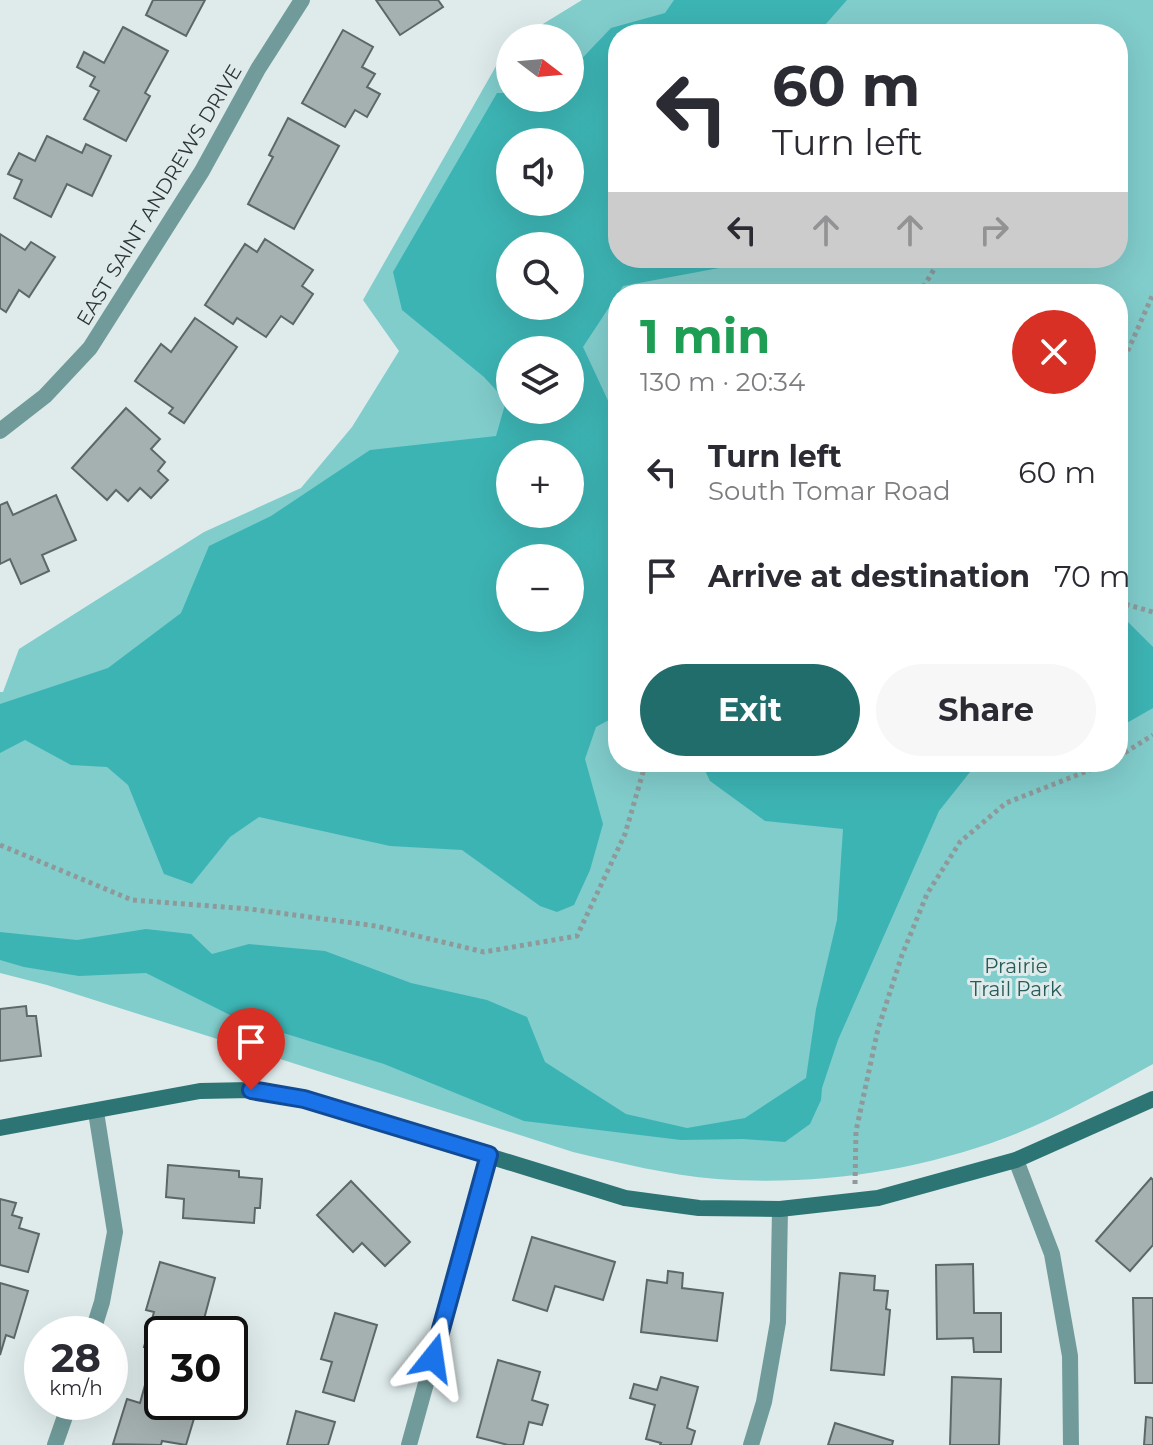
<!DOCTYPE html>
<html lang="en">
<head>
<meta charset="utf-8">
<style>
	body { margin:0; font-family:Montserrat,sans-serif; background:#f7f7f7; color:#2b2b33; height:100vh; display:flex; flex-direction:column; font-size:30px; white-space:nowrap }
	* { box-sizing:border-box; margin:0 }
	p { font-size:26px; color:#7c7c81 }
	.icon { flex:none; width:44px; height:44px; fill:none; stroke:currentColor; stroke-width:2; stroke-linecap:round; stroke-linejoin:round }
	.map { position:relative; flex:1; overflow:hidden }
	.panel { position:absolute; left:608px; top:284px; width:520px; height:488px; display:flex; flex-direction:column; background:#fff; border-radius:32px; box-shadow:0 8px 32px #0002 }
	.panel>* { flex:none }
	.top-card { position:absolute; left:608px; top:24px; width:520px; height:244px; border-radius:32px; box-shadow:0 8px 32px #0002; background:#fff; color:#2b2b33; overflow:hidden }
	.needle { width:52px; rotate:106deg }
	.tools { position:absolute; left:496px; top:24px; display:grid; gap:16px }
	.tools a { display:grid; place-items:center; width:88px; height:88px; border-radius:50%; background:#fff; box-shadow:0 8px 32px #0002; font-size:40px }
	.speed { position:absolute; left:24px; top:1316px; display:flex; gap:16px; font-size:40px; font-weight:700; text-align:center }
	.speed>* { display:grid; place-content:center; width:104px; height:104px; border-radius:50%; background:#fff; box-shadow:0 8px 32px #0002; line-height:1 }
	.speed small { font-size:20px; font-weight:400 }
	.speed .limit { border:4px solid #111; border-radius:12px; background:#fff; color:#111 }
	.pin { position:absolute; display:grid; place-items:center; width:68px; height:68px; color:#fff; margin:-82px -34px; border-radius:50% 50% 50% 0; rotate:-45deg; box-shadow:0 0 8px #0007 }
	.pin .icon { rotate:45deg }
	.me { position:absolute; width:88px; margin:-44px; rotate:15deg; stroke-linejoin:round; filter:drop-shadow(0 0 6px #0008) }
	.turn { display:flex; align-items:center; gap:28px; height:168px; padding:0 32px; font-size:36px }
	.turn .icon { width:104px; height:104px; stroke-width:2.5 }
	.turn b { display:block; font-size:56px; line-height:68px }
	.lanes { display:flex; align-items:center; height:76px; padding:0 32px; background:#0003; justify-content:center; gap:40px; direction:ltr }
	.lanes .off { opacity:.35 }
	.round { display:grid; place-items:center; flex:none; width:84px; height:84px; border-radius:42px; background:#f7f7f7 }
	.summary { display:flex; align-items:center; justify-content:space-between; height:136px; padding:0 32px }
	h1 { font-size:48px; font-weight:700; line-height:60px; color:#1e9e55 }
	.primary-button { display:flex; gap:16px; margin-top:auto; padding:16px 32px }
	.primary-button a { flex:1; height:92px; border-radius:48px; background:#216d6c; color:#fff; font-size:32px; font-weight:700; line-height:92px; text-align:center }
	.primary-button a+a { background:#f7f7f7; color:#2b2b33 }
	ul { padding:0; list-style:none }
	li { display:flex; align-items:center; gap:24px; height:104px; padding:0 32px }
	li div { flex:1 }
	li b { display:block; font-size:30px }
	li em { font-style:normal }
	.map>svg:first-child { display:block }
	.green { fill:#81cdcc; fill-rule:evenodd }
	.water { fill:#3db4b4; fill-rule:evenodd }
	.building { fill:#a5b0b0; stroke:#5d6767; stroke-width:2 }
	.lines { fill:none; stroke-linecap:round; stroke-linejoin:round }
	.path { stroke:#909999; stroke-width:5; stroke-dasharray:4 4; stroke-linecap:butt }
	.street { stroke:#709b9a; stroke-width:16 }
	.secondary { stroke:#2d7574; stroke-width:16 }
	.route-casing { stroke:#114b97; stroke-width:20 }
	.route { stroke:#1a73e8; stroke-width:14 }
	.labels { text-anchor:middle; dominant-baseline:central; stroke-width:6; stroke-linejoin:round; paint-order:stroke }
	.street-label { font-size:20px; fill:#2f3434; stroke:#dfebeb }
	.park-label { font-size:20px; fill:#295b5a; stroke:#dfebeb }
</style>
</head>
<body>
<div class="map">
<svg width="1153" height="1445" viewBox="0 0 1153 1445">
	<rect width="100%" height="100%" fill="#dfebeb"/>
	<path class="green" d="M582 0H1153V1064C1105 1090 1057 1119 1005 1138 914 1172 814 1186 717 1179 668 1175 620 1163 573 1152L47 985 0 973V692H3L19 649 204 532 301 488 352 427 399 351 363 300 508 45 510 44V98H570V38H520ZM618 34H1118V258H618ZM510 142H570V202H510ZM510 246H570V306H510ZM618 294H1118V762H618ZM510 350H570V410H510ZM510 454H570V514H510ZM510 558H570V618H510Z"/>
	<g class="water">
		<path d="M674 0H847L817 34H618V258H738L719 268 623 286 583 347 611 407 618 413V715L596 727 585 759 603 824 590 870 574 905 557 912 540 906 462 850 390 846 259 817 230 837 192 884 164 874 128 785 107 767 71 765 25 740 0 753V704L108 668 181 613 209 546 271 516 370 450 496 436 506 401 484 377 402 310 393 272 497 93H510V98H570V71L611 28 665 13ZM510 142H570V202H510ZM510 246H570V306H510ZM510 350H570V410H510ZM510 454H570V514H510ZM510 558H570V618H510Z"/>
		<polygon points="1118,619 1127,621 1153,647 1153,708 1118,728"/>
		<polygon points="701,762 978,762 939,811 838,1040 822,1088 821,1100 810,1124 785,1142 743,1139 681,1140 524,1121 384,1064 238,1019 146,973 79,976 24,967 0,960 0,932 77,940 146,929 191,934 212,954 249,944 325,951 411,983 487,1000 527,1017 545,1062 626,1114 687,1128 745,1118 806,1078 816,1009 837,920 843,829 765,821 710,781"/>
	</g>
	<g class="building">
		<polygon points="153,0 205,0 186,36 146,15"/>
		<polygon points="376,0 438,0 443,7 400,35"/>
		<polygon points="123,27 168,51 145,93 150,96 126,141 84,119 99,91 90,86 95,77 77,67 84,52 104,63"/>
		<polygon points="343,30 373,47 362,67 375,74 367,87 380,94 367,117 355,110 345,127 302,103"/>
		<polygon points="288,118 339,146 294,229 248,204 273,157 269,155"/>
		<polygon points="47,136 82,153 86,144 111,156 92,196 67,184 51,217 14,198 22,180 8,174 19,153 35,161"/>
		<polygon points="0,234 25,250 31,242 55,257 29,297 19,290 6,312 0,308"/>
		<polygon points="265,239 313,270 302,286 313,294 293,324 281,316 266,337 237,318 233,324 205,305 245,244 257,252"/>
		<polygon points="195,318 237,347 184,423 169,413 173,408 135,381 161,344 171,352"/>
		<polygon points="126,408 160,439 151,449 165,462 158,471 168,480 151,498 140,488 128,501 116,490 107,500 72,468"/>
		<polygon points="56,495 76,540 42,555 49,571 21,584 10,559 0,564 0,505 7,502 13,515"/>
		<polygon points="26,1006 27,1016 36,1016 41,1056 0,1061 0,1009"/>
		<polygon points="168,1165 239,1171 239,1177 262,1179 260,1208 255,1208 254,1223 183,1218 184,1199 166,1197"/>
		<polygon points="1151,1178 1153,1180 1153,1245 1130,1271 1096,1241"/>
		<polygon points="351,1181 410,1242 385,1266 362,1243 353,1252 317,1215"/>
		<polygon points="0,1199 16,1203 12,1215 22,1218 19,1228 39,1234 28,1272 0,1265"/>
		<polygon points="532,1237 615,1262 603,1300 555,1286 547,1311 513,1300"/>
		<polygon points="160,1262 215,1278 200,1334 162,1334 162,1353 144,1347 154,1312 146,1310"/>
		<polygon points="973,1264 974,1313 1001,1313 1001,1352 974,1352 973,1338 937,1339 936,1265"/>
		<polygon points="668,1271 683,1273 682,1288 723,1293 717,1341 641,1332 647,1280 667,1283"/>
		<polygon points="840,1273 875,1276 874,1290 888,1291 886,1309 890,1310 884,1375 831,1370"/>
		<polygon points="0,1283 28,1291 14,1338 6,1335 0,1355"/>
		<polygon points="1133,1298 1153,1298 1153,1383 1135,1383"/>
		<polygon points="335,1313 377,1325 354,1401 323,1392 332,1362 321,1359"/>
		<polygon points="498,1360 540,1372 532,1400 548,1405 542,1425 529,1422 523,1445 508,1445 477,1437"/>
		<polygon points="150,1367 162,1371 162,1402 199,1402 186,1445 162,1441 161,1445 113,1444 127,1399 140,1403"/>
		<polygon points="661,1377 698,1387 687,1428 695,1431 691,1445 660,1445 661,1443 646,1439 655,1405 630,1398 634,1384 657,1390"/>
		<polygon points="952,1377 1001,1379 999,1445 950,1445"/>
		<polygon points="296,1411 335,1422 328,1445 287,1445"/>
		<polygon points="1146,1417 1153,1418 1153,1445 1144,1445"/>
		<polygon points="835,1423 893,1441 892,1445 828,1445"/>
	</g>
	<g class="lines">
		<g class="path">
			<polyline points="919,294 941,258"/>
			<polyline points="1118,373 1153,294"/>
			<polyline points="1118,602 1153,612"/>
			<polyline points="1118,757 1153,735"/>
			<polyline points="0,845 132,900 250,909 376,926 484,952 577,936 625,834 646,762"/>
			<polyline points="855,1184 856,1131 878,1029 902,955 927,894 960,842 1006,803 1110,762"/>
		</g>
		<g class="street">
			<polyline points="0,431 45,396 90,348 202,171 258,69 302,0"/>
			<polyline points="1016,1160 1052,1254 1070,1356 1071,1445"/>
			<polyline points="92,1334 102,1302 115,1232 96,1112"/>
			<polyline points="55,1445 70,1402"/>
			<polyline points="409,1445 489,1155"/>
			<polyline points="751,1445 764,1402 778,1322 780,1209"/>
		</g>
		<polyline class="secondary" points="0,1128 200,1091 251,1090 304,1099 625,1198 699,1208 780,1209 878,1198 1016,1160 1153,1099"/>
	</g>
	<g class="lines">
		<defs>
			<polyline id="route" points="251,1090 304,1099 489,1155 433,1358"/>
		</defs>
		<use href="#route" class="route-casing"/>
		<use href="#route" class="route"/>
	</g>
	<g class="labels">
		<g class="street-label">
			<text transform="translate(159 195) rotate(-59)">EAST SAINT ANDREWS DRIVE</text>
		</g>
		<g class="park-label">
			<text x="1016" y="966">Prairie<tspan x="1016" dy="23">Trail Park</tspan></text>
		</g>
	</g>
</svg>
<div class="tools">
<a><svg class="needle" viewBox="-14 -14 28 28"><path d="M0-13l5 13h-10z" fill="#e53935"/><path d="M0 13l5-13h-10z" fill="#7c7c81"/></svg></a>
<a><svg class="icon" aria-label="sound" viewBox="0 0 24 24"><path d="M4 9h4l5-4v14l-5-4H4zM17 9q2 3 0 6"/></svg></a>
<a><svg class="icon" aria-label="search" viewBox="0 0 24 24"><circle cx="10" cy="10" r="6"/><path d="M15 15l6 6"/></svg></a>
<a><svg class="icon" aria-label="layers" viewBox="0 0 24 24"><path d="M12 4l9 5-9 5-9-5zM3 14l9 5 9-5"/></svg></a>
<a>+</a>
<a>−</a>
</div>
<div class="speed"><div>28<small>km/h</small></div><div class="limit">30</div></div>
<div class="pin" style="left:251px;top:1090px;background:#d93025"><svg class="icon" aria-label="arrive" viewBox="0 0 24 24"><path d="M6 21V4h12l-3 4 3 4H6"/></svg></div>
<svg class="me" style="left:433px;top:1358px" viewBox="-20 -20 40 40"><path d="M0-17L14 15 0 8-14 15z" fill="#1a73e8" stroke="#fff" stroke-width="4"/></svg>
<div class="top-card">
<div class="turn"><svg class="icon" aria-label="left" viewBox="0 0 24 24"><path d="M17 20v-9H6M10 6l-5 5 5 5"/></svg><div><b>60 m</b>Turn left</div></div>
<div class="lanes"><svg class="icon" aria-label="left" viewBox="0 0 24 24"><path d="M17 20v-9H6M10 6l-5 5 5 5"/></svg><svg class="icon off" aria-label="ahead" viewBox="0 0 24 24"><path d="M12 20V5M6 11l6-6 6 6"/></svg><svg class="icon off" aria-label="ahead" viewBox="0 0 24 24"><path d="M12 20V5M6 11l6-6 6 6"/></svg><svg class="icon off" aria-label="right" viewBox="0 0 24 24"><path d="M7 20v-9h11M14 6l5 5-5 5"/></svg></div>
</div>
<section class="panel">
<div class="summary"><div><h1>1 min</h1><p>130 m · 20:34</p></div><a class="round" style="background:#d93025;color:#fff"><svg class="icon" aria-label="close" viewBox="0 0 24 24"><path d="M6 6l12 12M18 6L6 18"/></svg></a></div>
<ul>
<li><svg class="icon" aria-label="left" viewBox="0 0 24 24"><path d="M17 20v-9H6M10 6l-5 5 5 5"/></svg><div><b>Turn left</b><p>South Tomar Road</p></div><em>60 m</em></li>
<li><svg class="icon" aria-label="arrive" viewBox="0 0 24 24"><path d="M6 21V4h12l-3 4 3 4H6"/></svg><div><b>Arrive at destination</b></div><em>70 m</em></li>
</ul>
<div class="primary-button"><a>Exit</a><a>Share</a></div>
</section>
</div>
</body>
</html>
